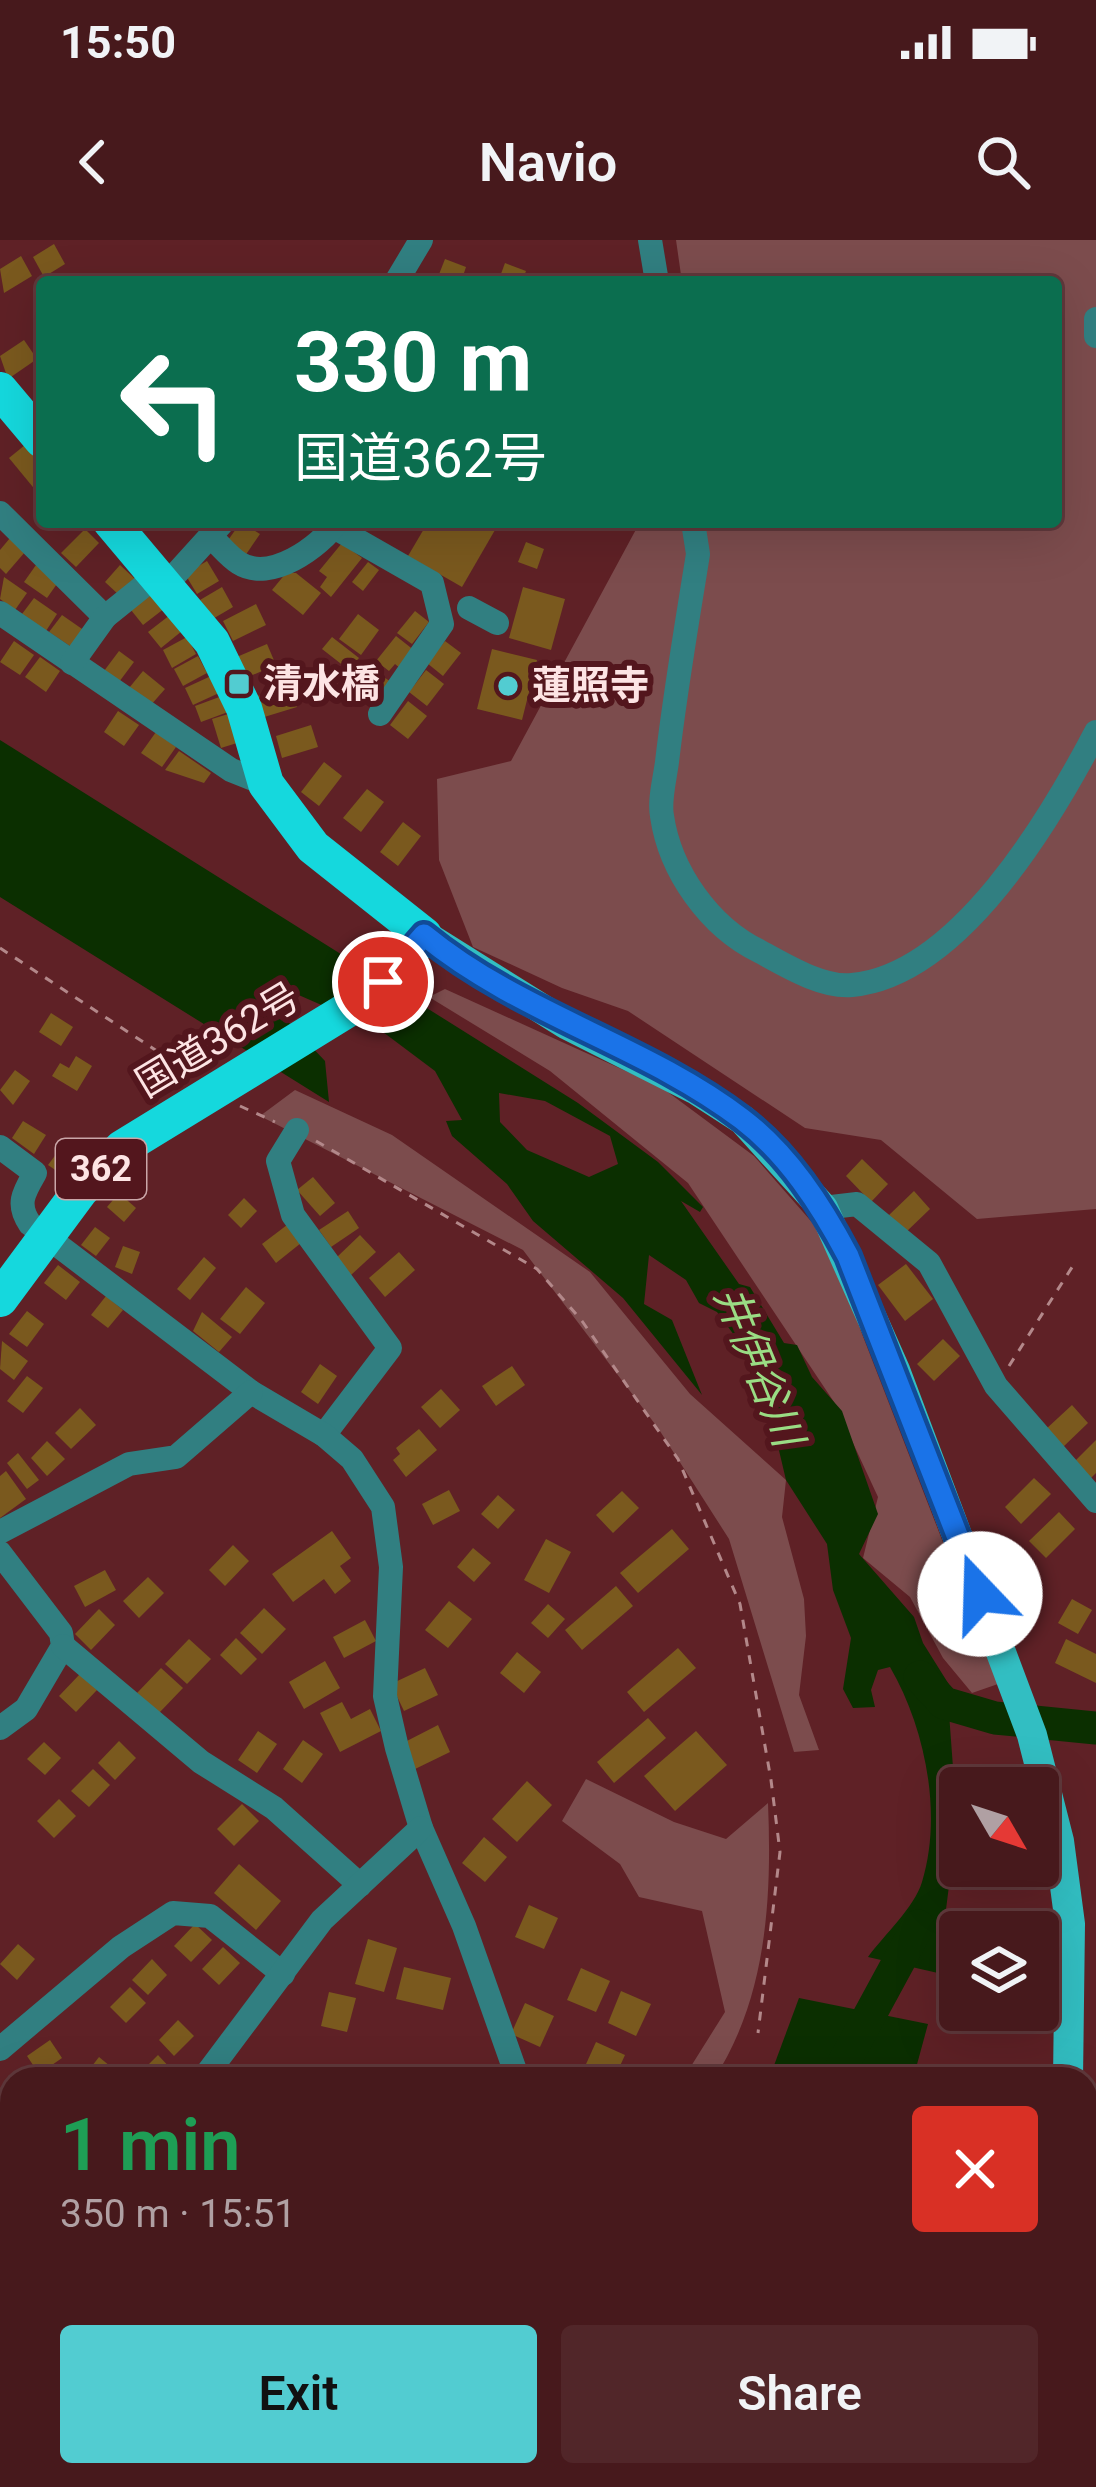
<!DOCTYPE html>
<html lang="en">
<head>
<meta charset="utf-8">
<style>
	body { margin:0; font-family:Roboto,"Noto Sans JP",sans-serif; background:#512629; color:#f1f3f6; height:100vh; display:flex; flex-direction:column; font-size:45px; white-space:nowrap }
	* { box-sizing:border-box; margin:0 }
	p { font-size:39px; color:#b0a0a3 }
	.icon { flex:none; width:66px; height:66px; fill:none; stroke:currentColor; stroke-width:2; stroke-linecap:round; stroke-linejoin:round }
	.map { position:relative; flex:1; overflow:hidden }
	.sheet { position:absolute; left:0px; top:1827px; width:1098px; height:420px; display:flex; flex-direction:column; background:#47191c; border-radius:36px 36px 0 0; box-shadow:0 12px 48px #0002,0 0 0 3px #5f383b }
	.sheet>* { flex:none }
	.guide { position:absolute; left:36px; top:36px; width:1026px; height:252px; border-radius:12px; box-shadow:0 12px 48px #0002,0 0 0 3px #5f383b; background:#0b6e4f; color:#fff; overflow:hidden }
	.needle { width:78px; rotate:129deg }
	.buttons { position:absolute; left:939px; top:1527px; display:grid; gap:24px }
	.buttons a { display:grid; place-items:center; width:120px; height:120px; border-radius:12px; background:#47191c; box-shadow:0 12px 48px #0002,0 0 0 3px #5f383b; font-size:60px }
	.pin { position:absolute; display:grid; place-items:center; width:102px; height:102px; color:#fff; margin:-51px; border:6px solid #fff; border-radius:50%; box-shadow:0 3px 12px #0007 }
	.me { position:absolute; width:132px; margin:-66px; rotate:339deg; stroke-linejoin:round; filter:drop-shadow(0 0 9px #0008) }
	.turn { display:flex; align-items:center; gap:42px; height:252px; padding:0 60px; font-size:54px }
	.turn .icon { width:156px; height:156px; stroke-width:2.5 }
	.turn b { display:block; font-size:84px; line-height:102px }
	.round { display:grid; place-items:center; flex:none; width:126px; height:126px; border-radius:12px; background:#512629 }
	.summary { display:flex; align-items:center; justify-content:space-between; height:204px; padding:0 60px }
	h1 { font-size:72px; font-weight:600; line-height:90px; color:#1e9e55 }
	.primary-button { display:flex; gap:24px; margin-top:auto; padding:24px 60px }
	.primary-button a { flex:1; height:138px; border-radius:12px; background:#52ccd1; color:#111; font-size:48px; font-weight:600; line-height:138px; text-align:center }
	.primary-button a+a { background:#512629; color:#f1f3f6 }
	.status { display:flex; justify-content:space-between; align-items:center; height:84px; padding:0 60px; background:#47191c; direction:ltr }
	.status svg { height:33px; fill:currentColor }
	header { display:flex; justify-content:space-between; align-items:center; height:156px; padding:0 60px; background:#47191c; font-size:54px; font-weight:600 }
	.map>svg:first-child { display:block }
	.green { fill:#7c4c4d }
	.water { fill:#0b2f00; fill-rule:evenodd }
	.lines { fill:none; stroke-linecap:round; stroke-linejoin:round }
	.river { stroke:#0b2f00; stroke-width:33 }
	.building { fill:#7a591e }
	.path { stroke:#b3888a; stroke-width:3; stroke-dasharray:9 9; stroke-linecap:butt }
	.minor { stroke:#317f81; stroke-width:24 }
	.major { stroke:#32bec2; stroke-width:30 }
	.highway { stroke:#15d8dd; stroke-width:36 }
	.route-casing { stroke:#114b97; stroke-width:30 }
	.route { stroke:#1a73e8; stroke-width:21 }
	.poi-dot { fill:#52ccd1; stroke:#53161d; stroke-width:4.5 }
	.labels { text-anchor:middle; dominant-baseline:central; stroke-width:12; stroke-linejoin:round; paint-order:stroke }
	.shield { fill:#53161d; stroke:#caa6a8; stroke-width:3 }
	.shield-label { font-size:36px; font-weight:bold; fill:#fde4e4 }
	.poi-label { font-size:39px; font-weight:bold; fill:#fde4e4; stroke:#53161d; text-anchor:start }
	.street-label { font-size:39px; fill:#fde4e4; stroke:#53161d }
	.water-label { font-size:42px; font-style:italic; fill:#9add84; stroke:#53161d }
</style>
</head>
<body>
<div class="status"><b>15:50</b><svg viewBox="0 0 49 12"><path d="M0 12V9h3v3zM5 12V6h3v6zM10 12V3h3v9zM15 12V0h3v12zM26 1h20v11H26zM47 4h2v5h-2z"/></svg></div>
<header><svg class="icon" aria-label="back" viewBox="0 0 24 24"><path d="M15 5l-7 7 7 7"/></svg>Navio<svg class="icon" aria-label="search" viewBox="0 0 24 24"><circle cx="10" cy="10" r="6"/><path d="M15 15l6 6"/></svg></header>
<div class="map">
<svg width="1096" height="2247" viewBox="0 0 1096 2247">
	<rect width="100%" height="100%" fill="#5f2126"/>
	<g class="green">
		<polygon points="676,0 1096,0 1096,969 977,979 881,900 805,888 628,771 562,748 473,707 439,620 437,539 511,521 640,282 1056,282 1056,42 682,42"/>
		<polygon points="445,749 661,847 754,916 824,996 998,1444 972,1453 943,1418 910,1357 863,1318 878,1257 834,1162 688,943 550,831 429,757"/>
		<polygon points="295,850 392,895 590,1032 690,1154 786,1240 782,1277 804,1359 806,1396 799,1455 819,1510 794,1512 729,1299 658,1188 523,1010 260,876"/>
		<path d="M586 1539 674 1582 726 1599 768 1563C772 1658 767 1757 714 1839H683L725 1772 702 1671 639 1657 620 1624 562 1581Z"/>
		<polygon points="0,1961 12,1981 12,2158 0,2148"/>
	</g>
	<g class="water">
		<path d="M0 500 578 863 658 922 703 967 700 972 681 961 739 1044 750 1047 784 1103 797 1105 812 1137 842 1171 878 1274 859 1314 914 1377 923 1403 958 1459 949 1473 957 1582 938 1733 868 1717C884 1695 914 1668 922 1642 943 1574 925 1487 890 1427L878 1430 871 1450 875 1467 853 1468 843 1449 851 1398 833 1350 827 1304 786 1240 760 1130 717 1072 699 1063 686 1040 649 1015 644 1064 672 1080 702 1155 623 1058 533 981 507 944 452 896 446 881 462 880 435 831 383 792 285 749 274 767 325 821 329 862 0 657ZM499 853 545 861 610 896 618 924 589 937 527 910 500 882Z"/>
		<polygon points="799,1758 928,1784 913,1839 769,1839"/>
		<polygon points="565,2235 702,2235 700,2247 563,2247"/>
	</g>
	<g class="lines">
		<g class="river">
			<polyline points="920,1437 944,1463 995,1478 1096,1488"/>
			<polyline points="835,1839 918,1686"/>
		</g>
	</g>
	<g class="building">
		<polygon points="54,4 65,24 44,37 33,17"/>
		<polygon points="21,16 32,36 4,53 0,29"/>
		<polygon points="445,19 466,27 461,42 436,42"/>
		<polygon points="505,23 526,31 522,42 498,42"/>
		<polygon points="24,100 37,119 8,139 0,116"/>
		<polygon points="25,205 42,225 42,247 37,252 9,218"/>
		<polygon points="241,282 260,294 245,316 226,303"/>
		<polygon points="428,282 482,282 495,290 462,347 408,316"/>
		<polygon points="85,289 99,303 76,327 61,313"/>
		<polygon points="10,298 25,312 6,334 0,328 0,310"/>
		<polygon points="526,302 544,309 537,329 518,322"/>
		<polygon points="342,303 362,318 331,357 320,347 327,337 319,331"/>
		<polygon points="207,321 219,341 197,354 185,334"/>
		<polygon points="368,322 379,330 363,351 352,342"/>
		<polygon points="36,325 59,341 47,358 24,342"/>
		<polygon points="120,325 135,339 119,355 105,342"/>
		<polygon points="286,333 296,333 321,353 303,375 272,350"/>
		<polygon points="4,337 27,353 15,370 0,359"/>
		<polygon points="222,347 233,367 211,380 200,360"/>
		<polygon points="523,347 565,359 551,410 509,398"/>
		<polygon points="152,352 165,368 143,385 131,370"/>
		<polygon points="34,358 57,374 46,391 22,374"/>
		<polygon points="256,364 266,385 233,401 223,381"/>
		<polygon points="415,371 429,382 412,404 397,393"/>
		<polygon points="358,374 379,390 361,415 339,399"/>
		<polygon points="62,375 85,391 73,408 49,392"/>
		<polygon points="170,375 182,391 161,408 148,392"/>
		<polygon points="396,396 415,411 401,429 395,424 389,431 376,421"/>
		<polygon points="187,397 196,414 172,428 163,410"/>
		<polygon points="332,397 359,418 349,430 322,409"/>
		<polygon points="14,401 34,415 20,435 0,422"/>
		<polygon points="445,401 461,413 443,436 427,423"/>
		<polygon points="267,404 276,425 241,440 232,419"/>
		<polygon points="492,409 537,420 522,480 477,469"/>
		<polygon points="119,411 134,422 119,442 104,431"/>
		<polygon points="198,416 207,433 183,446 174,429"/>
		<polygon points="40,417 60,431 46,452 25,437"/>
		<polygon points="372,429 391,442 375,463 356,449"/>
		<polygon points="426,430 444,444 427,466 409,452"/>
		<polygon points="143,431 165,449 150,466 129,448"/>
		<polygon points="211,436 219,453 193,465 185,448"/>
		<polygon points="290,446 297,467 261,478 254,457"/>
		<polygon points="222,456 228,472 201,482 195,466"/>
		<polygon points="408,461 427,476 408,499 390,485"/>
		<polygon points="118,471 139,485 124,506 104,492"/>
		<polygon points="228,474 237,503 221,508 212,479"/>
		<polygon points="311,485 318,507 282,518 276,496"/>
		<polygon points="156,492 176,507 162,527 141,513"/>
		<polygon points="179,511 211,533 204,543 165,530"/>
		<polygon points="324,522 342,536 319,566 301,552"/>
		<polygon points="367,549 384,562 361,592 343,578"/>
		<polygon points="403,582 421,596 398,626 380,612"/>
		<polygon points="51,773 73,787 61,806 39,792"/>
		<polygon points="76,816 92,826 77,851 52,836 60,823 69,828"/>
		<polygon points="15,830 30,841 13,865 0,850"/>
		<polygon points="23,881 46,895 34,914 12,898"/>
		<polygon points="66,901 81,912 64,936 48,925"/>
		<polygon points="862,919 888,944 871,962 846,936"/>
		<polygon points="313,937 335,963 320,976 297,950"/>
		<polygon points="914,951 930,969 904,994 888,976"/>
		<polygon points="119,953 136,968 124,982 107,967"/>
		<polygon points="244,958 257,971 241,988 228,975"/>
		<polygon points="348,971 359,988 331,1007 319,990"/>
		<polygon points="287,985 301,1003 276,1023 262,1004"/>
		<polygon points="95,987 110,998 96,1016 81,1005"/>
		<polygon points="360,995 376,1012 351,1035 336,1018"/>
		<polygon points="123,1006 140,1012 132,1034 115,1027"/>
		<polygon points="399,1012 415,1030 385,1057 369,1038"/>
		<polygon points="204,1017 216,1028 190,1060 177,1049"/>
		<polygon points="906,1024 933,1059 905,1081 878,1045"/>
		<polygon points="58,1025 80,1042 66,1060 44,1043"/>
		<polygon points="246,1047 265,1063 240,1094 220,1079"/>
		<polygon points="106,1056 123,1070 108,1088 91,1075"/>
		<polygon points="27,1071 44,1084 27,1107 9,1094"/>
		<polygon points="202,1072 232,1097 219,1112 193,1091"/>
		<polygon points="943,1099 960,1116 934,1141 917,1124"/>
		<polygon points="2,1101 28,1121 14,1140 0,1129"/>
		<polygon points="320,1124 337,1136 318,1164 301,1152"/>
		<polygon points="512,1126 525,1145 496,1166 482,1146"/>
		<polygon points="27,1136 43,1148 23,1173 7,1161"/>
		<polygon points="441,1149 460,1170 440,1188 421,1167"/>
		<polygon points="1072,1165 1088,1183 1062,1208 1045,1190"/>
		<polygon points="80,1168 96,1185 71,1209 55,1193"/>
		<polygon points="419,1189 437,1210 406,1237 393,1220 400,1214 396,1208"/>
		<polygon points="1096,1200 1096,1233 1087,1242 1071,1225"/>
		<polygon points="47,1201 65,1219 47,1236 31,1218"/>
		<polygon points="18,1213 39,1240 27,1249 7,1223"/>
		<polygon points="6,1231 26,1259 0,1278 0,1236"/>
		<polygon points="1034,1238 1051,1254 1021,1284 1005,1267"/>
		<polygon points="449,1250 460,1271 433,1285 422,1264"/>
		<polygon points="622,1251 639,1268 613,1293 596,1275"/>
		<polygon points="498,1255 515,1270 498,1289 481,1274"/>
		<polygon points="1059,1272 1075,1289 1046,1318 1029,1301"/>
		<polygon points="672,1289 689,1309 638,1353 620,1333"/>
		<polygon points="332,1291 351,1318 340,1326 351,1341 335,1354 324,1339 293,1362 272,1334"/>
		<polygon points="546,1299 571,1312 549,1353 524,1340"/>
		<polygon points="233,1305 249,1321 225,1346 209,1330"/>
		<polygon points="473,1308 491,1323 474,1342 457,1327"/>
		<polygon points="105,1330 116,1350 85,1367 74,1346"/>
		<polygon points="148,1337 164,1353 139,1378 123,1361"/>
		<polygon points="616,1346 633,1366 582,1410 565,1390"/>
		<polygon points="1072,1359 1092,1370 1078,1394 1058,1383"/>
		<polygon points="449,1361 472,1379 448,1408 425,1390"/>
		<polygon points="548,1364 565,1379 548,1398 531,1383"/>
		<polygon points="264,1368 286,1389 262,1414 240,1393"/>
		<polygon points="99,1369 115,1385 91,1410 75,1394"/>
		<polygon points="365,1380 376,1401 344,1418 333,1397"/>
		<polygon points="236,1398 257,1419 241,1435 220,1415"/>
		<polygon points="189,1399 211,1419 187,1444 165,1424"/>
		<polygon points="1066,1399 1096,1414 1096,1443 1055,1423"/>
		<polygon points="678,1408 696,1428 644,1472 627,1452"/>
		<polygon points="517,1412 541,1432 524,1453 500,1433"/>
		<polygon points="325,1421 340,1448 304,1469 289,1442"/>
		<polygon points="161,1428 183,1448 159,1473 137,1453"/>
		<polygon points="425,1428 438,1455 404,1471 391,1444"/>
		<polygon points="80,1434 97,1450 76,1472 59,1456"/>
		<polygon points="342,1462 351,1479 370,1469 381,1491 340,1512 320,1473"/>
		<polygon points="648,1478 666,1498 614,1543 597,1522"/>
		<polygon points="438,1485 450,1512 413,1530 401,1504"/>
		<polygon points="258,1491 277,1504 257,1533 238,1520"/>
		<polygon points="696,1491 727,1525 675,1571 644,1536"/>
		<polygon points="303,1500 323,1514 302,1543 283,1529"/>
		<polygon points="119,1501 136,1518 115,1540 98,1523"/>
		<polygon points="44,1502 61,1518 45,1535 27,1519"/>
		<polygon points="93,1529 110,1545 89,1567 71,1551"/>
		<polygon points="527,1541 552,1565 517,1602 492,1579"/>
		<polygon points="59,1559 76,1576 54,1598 37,1581"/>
		<polygon points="242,1564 259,1581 234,1606 217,1589"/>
		<polygon points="484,1597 507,1617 485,1642 462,1623"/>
		<polygon points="239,1624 281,1661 256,1690 214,1653"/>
		<polygon points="529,1665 558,1678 544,1709 515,1697"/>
		<polygon points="195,1684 212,1700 191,1722 174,1706"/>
		<polygon points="368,1699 397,1708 384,1752 355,1744"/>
		<polygon points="18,1704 35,1719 17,1740 0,1724"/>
		<polygon points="223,1707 240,1723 219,1745 202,1729"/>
		<polygon points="152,1719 167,1735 148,1755 132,1740"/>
		<polygon points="404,1727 451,1738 443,1770 396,1759"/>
		<polygon points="581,1728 610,1741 596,1772 567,1760"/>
		<polygon points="130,1747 146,1763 126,1783 110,1767"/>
		<polygon points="621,1751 651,1764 636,1796 608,1783"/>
		<polygon points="329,1752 356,1758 347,1792 321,1786"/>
		<polygon points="525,1763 554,1776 540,1807 511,1794"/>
		<polygon points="178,1780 194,1796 174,1816 159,1800"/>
		<polygon points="50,1800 62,1818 39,1834 27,1816"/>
		<polygon points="596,1802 625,1815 614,1839 582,1833"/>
		<polygon points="158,1815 173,1831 165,1839 142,1839 138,1835"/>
		<polygon points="99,1817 116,1831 110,1839 82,1839"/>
	</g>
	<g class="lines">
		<g class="path">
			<polyline points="0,708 192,834"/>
			<polyline points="240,866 275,882"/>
			<polyline points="316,901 537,1029 582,1081 678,1219 740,1364 771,1540 780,1612 758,1793"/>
			<polyline points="1009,1126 1076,1021"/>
		</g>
		<g class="minor">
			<polyline points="650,0 657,42"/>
			<polyline points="396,42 421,0"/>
			<polyline points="1096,79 1096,96"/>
			<polyline points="0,273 105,377"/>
			<path d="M693 282 698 314C687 383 675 452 667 522 665 538 659 560 662 576 670 632 710 687 759 711 785 725 822 748 852 745 959 735 1051 578 1096 492"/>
			<polyline points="334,287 432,343 442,384 380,474"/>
			<path d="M211 297C220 305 229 317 239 323 270 343 320 307 337 282"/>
			<polyline points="165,346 223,282"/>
			<polyline points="469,368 497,383"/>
			<polyline points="0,373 231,530 266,544"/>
			<polyline points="72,423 105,377 156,336"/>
			<polyline points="297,890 278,921 293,975 390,1108 324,1195"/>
			<path d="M0 907 35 933C24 952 16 964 30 984L251 1152 324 1195 352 1219 383 1267 391 1327 385 1456 397 1508 421 1588 464 1686 518 1839"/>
			<polyline points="823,968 857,964 929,1023 996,1146 1096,1261"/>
			<polyline points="0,1292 129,1224 176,1217 251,1152"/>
			<polyline points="0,1313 61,1393 63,1406 26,1469 0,1488"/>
			<polyline points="63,1406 201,1522 274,1568 360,1645"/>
			<polyline points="0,1809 121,1707 173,1673 210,1676 283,1734"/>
			<polyline points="203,1839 322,1680 421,1588"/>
			<polyline points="1086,2026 1096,2016"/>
			<polyline points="1088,2177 1096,2193"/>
			<polyline points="42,2247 47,2235"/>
			<polyline points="507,2247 509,2235"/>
			<polyline points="914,2247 916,2235"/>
		</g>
		<g class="major">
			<polyline points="424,695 566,784 695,849 743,880 823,968 895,1130 1032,1495 1059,1601 1070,1684 1068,1839"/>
			<polyline points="1024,2247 1026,2235"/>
		</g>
		<g class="highway">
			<polyline points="0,150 42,200"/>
			<polyline points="0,1059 80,951 122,908 347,770 393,732 424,695 313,607 266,544 244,468 212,402 111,282"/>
		</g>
	</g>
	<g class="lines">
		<defs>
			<path id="route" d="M383 742 424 695C520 774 645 805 742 879 788 914 821 965 848 1016L980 1354"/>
		</defs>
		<use href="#route" class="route-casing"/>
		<use href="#route" class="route"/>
	</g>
	<g class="poi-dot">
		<rect x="227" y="432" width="24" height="24" rx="6"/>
		<circle cx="508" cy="446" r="12"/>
	</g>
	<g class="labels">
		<rect class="shield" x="56" y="899" width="90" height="60" rx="9"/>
		<g class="shield-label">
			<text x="101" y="929">362</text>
		</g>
		<g class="poi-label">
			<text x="263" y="444">清水橋</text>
			<text x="532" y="446">蓮照寺</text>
		</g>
		<g class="street-label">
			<text transform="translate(218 800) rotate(-31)">国道362号</text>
		</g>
		<g class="water-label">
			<text transform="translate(759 1126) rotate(68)">井伊谷川</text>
		</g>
	</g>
</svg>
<div class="buttons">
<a><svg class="needle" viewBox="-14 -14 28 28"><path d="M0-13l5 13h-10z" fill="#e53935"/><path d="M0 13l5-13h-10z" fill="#b0a0a3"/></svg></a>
<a><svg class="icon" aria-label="layers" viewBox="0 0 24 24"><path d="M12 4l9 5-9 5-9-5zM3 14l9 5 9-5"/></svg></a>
</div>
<div class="pin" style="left:383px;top:742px;background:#d93025"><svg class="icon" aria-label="arrive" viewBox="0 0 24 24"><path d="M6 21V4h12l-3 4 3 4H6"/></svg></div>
<svg class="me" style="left:980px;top:1354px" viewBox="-20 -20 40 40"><circle r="19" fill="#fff"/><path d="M0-13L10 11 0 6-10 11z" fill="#1a73e8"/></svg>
<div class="guide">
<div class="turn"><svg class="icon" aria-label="left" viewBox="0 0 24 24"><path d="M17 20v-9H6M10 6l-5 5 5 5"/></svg><div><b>330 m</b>国道362号</div></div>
</div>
<section class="sheet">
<div class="summary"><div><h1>1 min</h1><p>350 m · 15:51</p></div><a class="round" style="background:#d93025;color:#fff"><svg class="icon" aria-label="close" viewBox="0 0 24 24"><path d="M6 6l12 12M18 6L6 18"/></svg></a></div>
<div class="primary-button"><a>Exit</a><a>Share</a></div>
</section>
</div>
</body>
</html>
